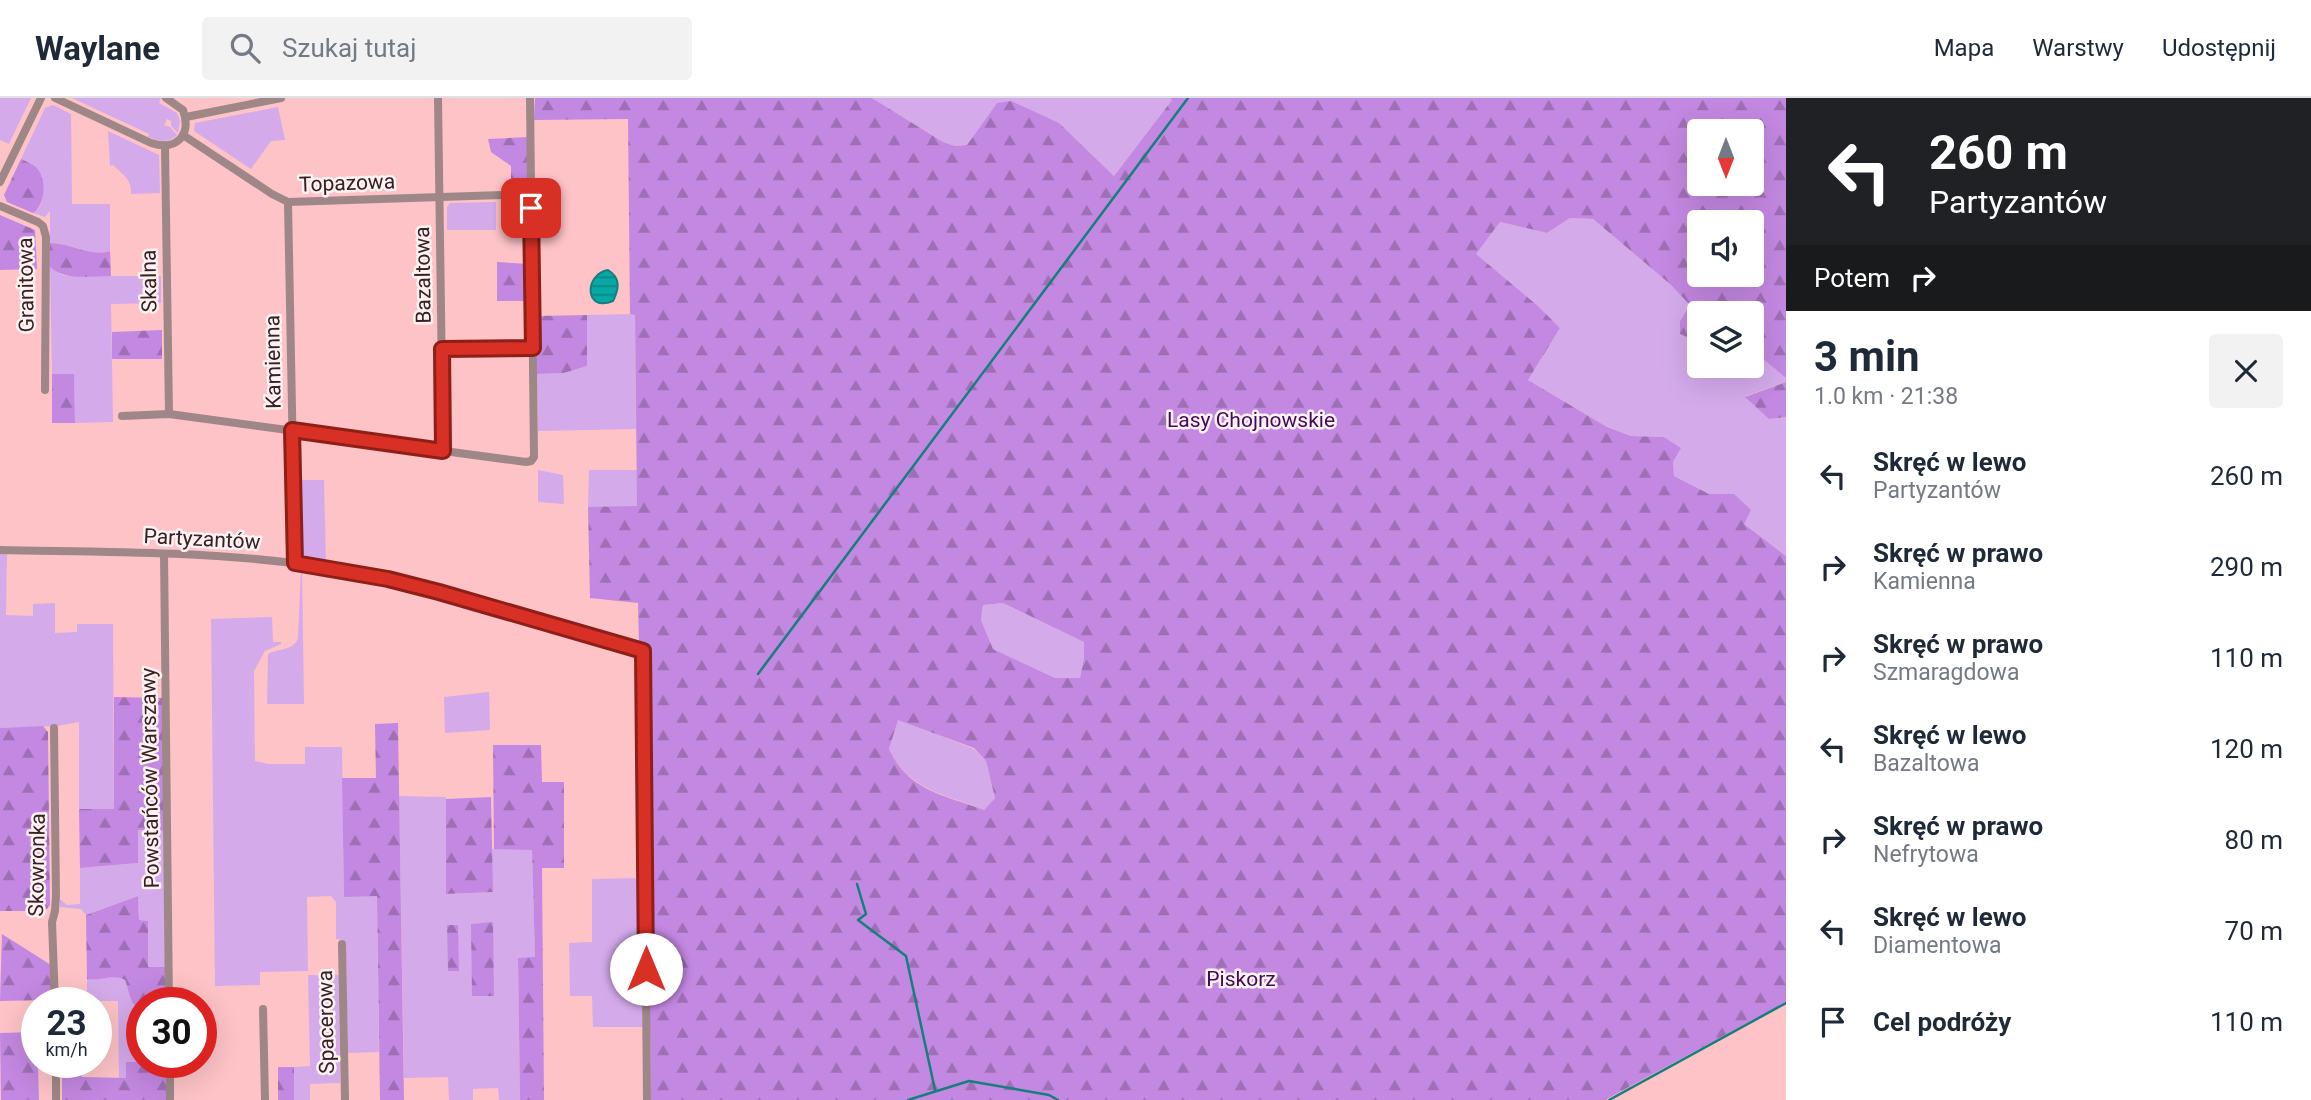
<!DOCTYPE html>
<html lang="pl">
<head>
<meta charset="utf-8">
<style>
	body { margin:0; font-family:Roboto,sans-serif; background:#f2f2f3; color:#1f2937; height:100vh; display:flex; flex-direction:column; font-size:26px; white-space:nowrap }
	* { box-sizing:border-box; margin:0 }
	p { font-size:23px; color:#747a83 }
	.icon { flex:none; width:38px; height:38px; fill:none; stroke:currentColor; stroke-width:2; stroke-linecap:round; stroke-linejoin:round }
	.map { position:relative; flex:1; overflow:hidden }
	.sheet { display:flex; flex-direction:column; background:#fff; width:525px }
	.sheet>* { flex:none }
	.guide { background:#202124; color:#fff; overflow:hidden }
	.needle { width:46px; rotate:180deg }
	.buttons { position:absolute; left:1687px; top:21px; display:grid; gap:14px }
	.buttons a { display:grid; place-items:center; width:77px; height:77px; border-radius:7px; background:#fff; box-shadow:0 7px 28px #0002; font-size:35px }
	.speed { position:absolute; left:21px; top:889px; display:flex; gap:14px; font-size:35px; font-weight:700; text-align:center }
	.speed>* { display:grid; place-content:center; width:91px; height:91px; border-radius:50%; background:#fff; box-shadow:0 7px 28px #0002; line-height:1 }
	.speed small { font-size:18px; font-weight:400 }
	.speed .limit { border:10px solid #d22; background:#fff; color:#111 }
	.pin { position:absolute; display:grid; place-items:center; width:60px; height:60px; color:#fff; margin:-30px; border-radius:14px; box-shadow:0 4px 10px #0006 }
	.me { position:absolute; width:77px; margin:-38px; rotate:0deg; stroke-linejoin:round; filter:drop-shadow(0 0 5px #0008) }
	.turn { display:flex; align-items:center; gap:24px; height:147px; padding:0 28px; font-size:32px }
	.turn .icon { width:91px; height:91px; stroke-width:2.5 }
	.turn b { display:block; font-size:49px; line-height:60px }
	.then { display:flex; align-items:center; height:66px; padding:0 28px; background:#0003; gap:14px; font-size:26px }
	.round { display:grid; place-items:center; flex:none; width:74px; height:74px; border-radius:7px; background:#f2f2f3 }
	.overview { display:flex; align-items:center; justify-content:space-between; height:119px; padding:0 28px }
	h1 { font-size:42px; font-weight:700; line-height:52px }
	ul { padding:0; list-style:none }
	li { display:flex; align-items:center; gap:21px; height:91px; padding:0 28px }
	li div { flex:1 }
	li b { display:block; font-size:26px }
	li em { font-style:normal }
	header { display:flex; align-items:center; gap:42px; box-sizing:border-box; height:98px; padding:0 35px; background:#fff; border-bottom:2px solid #e0e1e3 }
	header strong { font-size:33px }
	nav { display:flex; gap:38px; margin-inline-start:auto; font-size:24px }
	.search { width:490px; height:63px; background:#f2f2f3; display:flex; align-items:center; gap:18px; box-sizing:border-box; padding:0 24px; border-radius:7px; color:#747a83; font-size:26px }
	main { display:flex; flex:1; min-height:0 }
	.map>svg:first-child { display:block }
	.green { fill:#d4aaeb; fill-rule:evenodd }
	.forest { fill:url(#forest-firs); fill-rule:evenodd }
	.water { fill:url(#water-rules); stroke:#167f7e; stroke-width:2 }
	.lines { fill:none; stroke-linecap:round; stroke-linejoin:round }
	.stream { stroke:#167f7e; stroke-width:2.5 }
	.minor { stroke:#9f8788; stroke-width:8 }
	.route-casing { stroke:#8d1f18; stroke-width:18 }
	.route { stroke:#d93025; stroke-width:12 }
	.labels { text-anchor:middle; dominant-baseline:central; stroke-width:5; stroke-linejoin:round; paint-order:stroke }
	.street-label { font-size:21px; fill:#362022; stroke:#fef2f2 }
	.park-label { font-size:21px; fill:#44085b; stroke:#fef2f2 }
</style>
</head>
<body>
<header>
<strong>Waylane</strong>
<div class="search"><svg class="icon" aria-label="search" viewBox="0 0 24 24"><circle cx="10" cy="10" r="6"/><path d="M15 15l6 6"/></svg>Szukaj tutaj</div>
<nav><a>Mapa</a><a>Warstwy</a><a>Udostępnij</a></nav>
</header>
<main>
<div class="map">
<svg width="1786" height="1002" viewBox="0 0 1786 1002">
	<defs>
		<pattern id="forest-firs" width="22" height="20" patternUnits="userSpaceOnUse" patternTransform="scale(1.75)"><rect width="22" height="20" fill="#c388e1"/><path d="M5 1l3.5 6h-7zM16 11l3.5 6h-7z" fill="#9f6fb6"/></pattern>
		<pattern id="water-rules" width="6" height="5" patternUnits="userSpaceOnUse" patternTransform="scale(1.75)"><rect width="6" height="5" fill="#08a8a6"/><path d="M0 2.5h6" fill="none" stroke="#0a8887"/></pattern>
	</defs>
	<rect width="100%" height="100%" fill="#fdc3c7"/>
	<g class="green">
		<polygon points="0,0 31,0 9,46 0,42"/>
		<path d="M72 0H161L159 5 177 15 180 23 178 35 171 28V23L167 21 164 27 170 29 177 37C168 46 159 43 148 39L149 36Z"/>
		<polygon points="872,0 1170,0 1172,2 1114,78 1059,25 997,5 967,47 955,48 943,44"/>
		<path d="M53 7 71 16 72 106H110V153C89 159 72 145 50 145V113L45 119 33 115C45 107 43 96 43 84L21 61 45 10Z"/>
		<polygon points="278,9 285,42 271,43 251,71 194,33 195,25"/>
		<path d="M108 33 159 57 160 95 131 96C132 81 123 77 113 67L110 68Z"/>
		<polygon points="496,104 496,132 447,132 447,109 450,105"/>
		<polygon points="1570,120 1593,121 1670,186 1691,207 1680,223 1680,235 1699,244 1699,268 1752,268 1752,252 1786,280 1786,284 1746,298 1769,321 1786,319 1786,458 1744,426 1734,396 1709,396 1674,378 1673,364 1680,350 1664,339 1631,338 1607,329 1528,282 1560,230 1538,208 1475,156 1500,124 1547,135"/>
		<polygon points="50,169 62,177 70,178 161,178 161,205 111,206 113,324 75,325 74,277 52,276"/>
		<polygon points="635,216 636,331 538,333 537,276 564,275 587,268 587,217"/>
		<polygon points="538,372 563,377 564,406 538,404"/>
		<polygon points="589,372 637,372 637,409 588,409"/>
		<polygon points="301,382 324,382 326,466 308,463 302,456"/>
		<polygon points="0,456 7,456 6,517 33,518 33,506 55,505 55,535 77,534 77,526 113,526 114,711 79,711 79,624 57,628 0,630"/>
		<path d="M301 472H302L304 606H267L268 556C279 550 294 553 298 540Z"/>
		<polygon points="1003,505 1084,544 1084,560 1080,580 1055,580 993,551 981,522 983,507"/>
		<polygon points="272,519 273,544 281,544 281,546 265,553 254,573 255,663 268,666 305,666 305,649 342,649 344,798 377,798 379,954 348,955 346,859 344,857 344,842 336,841 336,804 331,798 307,799 308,873 260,874 260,887 215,888 211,521"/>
		<polygon points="489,594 490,632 445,635 444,599"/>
		<path d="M898 621 974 651 986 663 995 700 984 712C945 696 909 693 889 651Z"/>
		<path d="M399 698 446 699 447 796 492 794V751H532L535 860H518L520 1002H499L498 990 473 991V1002H449L448 979 404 980ZM493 825V898H472V826Z"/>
		<polygon points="138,732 166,733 166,869 148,870 148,823 139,822 138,798 86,817 81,811 60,809 60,801 67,807 80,806 80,770 138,765"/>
		<polygon points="642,780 644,929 593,929 592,898 570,898 569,845 592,844 592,781"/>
		<polygon points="308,877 339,877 340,985 310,986 310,1002 294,1002 294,969 310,968"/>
		<polygon points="116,878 125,882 136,910 142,913 142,964 127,964 126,980 119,981 118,903 87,903 87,881 94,882"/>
	</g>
	<g class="forest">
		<path d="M535 0H872L943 44 955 48 967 47 997 5 1011 3 1059 25 1114 78 1172 2 1170 0H1786V280L1752 252V215H1699V244L1680 236V223L1690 207 1670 186 1593 121 1570 120 1547 135 1500 124 1476 156 1538 208 1560 230 1528 282 1607 329 1631 338 1664 339 1681 350 1673 364 1674 378 1709 396H1734L1751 412 1744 426 1786 458V904L1605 1002H651L645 548 639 546 638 505 590 500 588 409 637 408 635 217 630 216 628 21 534 22ZM1699 33H1752V86H1699ZM1699 124H1752V177H1699ZM1003 505 1084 544V560L1080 580H1055L993 551 981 522 983 507ZM898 622 974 650 986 663 995 700 984 712C945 697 909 694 889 651Z"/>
		<polygon points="528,39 528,83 520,92 511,92 511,68 491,54 488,41"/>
		<path d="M21 61C26 63 32 66 36 69 47 81 46 106 33 115L7 104 4 97Z"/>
		<polygon points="0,117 35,132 37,171 0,172"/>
		<path d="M50 145C72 145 88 159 110 153L111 178C92 178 65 183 50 169Z"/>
		<polygon points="497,164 529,166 529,203 497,203"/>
		<polygon points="587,217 587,268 564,275 537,276 537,218"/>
		<polygon points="162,232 162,261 112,261 112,234"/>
		<polygon points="52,276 74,276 75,325 52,325"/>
		<polygon points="1786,284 1786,319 1769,321 1745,299"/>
		<polygon points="114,599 163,600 166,733 138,732 138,765 80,770 79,711 114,711"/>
		<polygon points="398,625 404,1002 380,1002 377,798 344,799 342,680 376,680 375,626"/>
		<polygon points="43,628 48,634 50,807 45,813 0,813 0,630"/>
		<polygon points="493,647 541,647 542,684 564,684 564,770 542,770 544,1002 520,1002 518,860 535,859 532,752 494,751"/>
		<polygon points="491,699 493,794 446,796 446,701"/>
		<path d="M138 798 139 822 148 823V869H166L167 905H142V913C129 907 130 894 125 882 112 875 101 884 87 881L86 817Z"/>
		<polygon points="493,824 494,898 472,898 471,826"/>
		<polygon points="447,827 458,827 459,873 448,873"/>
		<polygon points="2,836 51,867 51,902 0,903"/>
		<polygon points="37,934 39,1002 1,1002 0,935"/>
		<polygon points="62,964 81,964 82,979 126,980 126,964 167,964 167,1002 62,1002"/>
		<rect x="278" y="969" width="16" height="33"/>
	</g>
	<path class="water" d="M608 172C621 180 619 191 613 203 584 215 584 176 608 172Z"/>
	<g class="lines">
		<g class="stream">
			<polyline points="758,576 1188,0"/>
			<polyline points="857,786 866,816 858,822 906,858 935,992"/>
			<polyline points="908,1002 969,983 1049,997 1058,1002"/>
			<polyline points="1609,1002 1786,905"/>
		</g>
		<g class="minor">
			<path d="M55 0 151 45C176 53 192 38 183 12L166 0"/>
			<polyline points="438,0 443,353"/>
			<polyline points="186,19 281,0"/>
			<polyline points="183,37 272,96 288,104 531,96"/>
			<polyline points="165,49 169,316"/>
			<polyline points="0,84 41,0"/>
			<polyline points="288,104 295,465"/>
			<polyline points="0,108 38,124 43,128 46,139 45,292"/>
			<polyline points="442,251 533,250"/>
			<polyline points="122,318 169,316 526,364 531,363 534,359 530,0"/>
			<path d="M0 452C97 454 196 453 293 465 412 479 528 519 643 553L647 1002"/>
			<polyline points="164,456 169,905"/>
			<polyline points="54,630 56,797 55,813 52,824 55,905"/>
			<polyline points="342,846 345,1002"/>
			<polyline points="263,911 265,1002"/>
			<polyline points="56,964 56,1002"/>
			<polyline points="170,964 170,1002"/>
		</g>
	</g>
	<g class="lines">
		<defs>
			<polyline id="route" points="531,110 533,250 442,251 443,353 292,332 295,465 388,481 439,494 643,553 646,871"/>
		</defs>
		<use href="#route" class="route-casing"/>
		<use href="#route" class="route"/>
	</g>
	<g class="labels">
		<g class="street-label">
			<text transform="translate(347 85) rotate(-2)">Topazowa</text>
			<text transform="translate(423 177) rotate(-91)">Bazaltowa</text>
			<text transform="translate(149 183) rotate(-91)">Skalna</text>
			<text transform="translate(26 187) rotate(-91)">Granitowa</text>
			<text transform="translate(273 264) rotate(-91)">Kamienna</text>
			<text transform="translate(202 441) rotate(3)">Partyzantów</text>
			<text transform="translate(150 680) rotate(-91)">Powstańców Warszawy</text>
			<text transform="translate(37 767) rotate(-89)">Skowronka</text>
			<text transform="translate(326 924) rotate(-91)">Spacerowa</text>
		</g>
		<g class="park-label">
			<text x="1251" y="322">Lasy Chojnowskie</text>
			<text x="1241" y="881">Piskorz</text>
		</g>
	</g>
</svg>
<div class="buttons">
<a><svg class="needle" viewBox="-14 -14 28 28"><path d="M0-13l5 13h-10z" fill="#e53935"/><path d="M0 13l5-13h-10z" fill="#747a83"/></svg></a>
<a><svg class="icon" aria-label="sound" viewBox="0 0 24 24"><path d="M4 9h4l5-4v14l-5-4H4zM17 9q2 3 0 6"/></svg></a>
<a><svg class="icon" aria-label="layers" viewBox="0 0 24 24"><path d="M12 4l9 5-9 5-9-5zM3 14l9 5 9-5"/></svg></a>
</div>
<div class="speed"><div>23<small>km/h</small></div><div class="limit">30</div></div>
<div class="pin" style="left:531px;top:110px;background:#d93025"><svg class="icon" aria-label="arrive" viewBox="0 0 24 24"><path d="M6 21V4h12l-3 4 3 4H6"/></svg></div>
<svg class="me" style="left:646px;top:871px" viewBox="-20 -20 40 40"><circle r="19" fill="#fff"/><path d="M0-13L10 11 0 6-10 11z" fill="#d93025"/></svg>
</div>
<section class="sheet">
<div class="guide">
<div class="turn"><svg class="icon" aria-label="left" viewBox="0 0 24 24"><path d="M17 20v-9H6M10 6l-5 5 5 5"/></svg><div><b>260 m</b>Partyzantów</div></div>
<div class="then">Potem<svg class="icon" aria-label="right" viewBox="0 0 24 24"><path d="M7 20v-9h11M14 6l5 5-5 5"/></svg></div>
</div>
<div class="overview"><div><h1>3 min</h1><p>1.0 km · 21:38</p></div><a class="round"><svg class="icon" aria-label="close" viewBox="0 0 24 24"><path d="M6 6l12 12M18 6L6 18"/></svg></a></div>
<ul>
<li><svg class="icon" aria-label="left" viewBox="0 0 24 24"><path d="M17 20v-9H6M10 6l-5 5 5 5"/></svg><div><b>Skręć w lewo</b><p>Partyzantów</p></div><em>260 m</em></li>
<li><svg class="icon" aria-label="right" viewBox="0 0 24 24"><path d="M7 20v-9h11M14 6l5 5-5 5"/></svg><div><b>Skręć w prawo</b><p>Kamienna</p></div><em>290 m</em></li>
<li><svg class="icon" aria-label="right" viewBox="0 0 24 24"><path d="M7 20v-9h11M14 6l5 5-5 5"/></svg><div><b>Skręć w prawo</b><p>Szmaragdowa</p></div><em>110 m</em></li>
<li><svg class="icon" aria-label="left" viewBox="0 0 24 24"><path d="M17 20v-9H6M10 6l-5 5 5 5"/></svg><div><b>Skręć w lewo</b><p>Bazaltowa</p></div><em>120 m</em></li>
<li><svg class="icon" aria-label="right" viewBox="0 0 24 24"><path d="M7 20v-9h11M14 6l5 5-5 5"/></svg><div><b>Skręć w prawo</b><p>Nefrytowa</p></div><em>80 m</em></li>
<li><svg class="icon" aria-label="left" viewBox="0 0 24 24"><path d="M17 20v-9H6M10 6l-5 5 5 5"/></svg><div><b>Skręć w lewo</b><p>Diamentowa</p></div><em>70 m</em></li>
<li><svg class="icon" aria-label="arrive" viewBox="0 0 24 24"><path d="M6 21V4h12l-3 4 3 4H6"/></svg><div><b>Cel podróży</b></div><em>110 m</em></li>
</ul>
</section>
</main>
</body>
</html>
